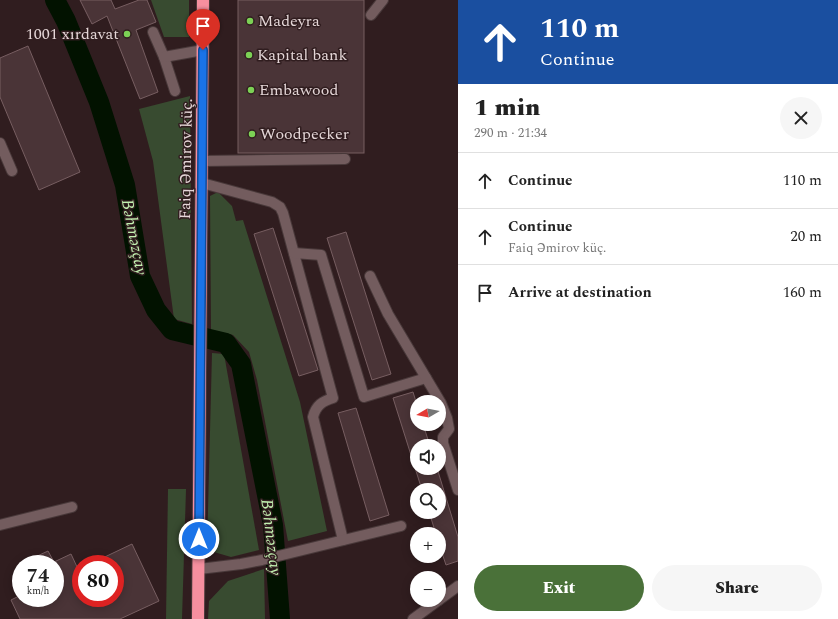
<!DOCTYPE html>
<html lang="en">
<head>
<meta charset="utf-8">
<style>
	body { margin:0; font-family:Spectral,serif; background:#f6f6f6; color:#222; height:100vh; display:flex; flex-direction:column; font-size:15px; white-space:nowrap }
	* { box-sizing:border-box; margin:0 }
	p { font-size:13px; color:#767676 }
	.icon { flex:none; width:22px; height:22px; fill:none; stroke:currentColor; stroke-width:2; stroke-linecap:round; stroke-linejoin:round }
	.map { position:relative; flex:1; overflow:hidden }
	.details { display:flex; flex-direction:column; background:#fff; width:380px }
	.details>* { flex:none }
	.banner { background:#1a4fa0; color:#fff; overflow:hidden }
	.needle { width:26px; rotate:260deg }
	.tools { position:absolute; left:410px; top:395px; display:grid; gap:8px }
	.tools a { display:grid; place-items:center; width:36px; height:36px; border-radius:50%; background:#fff; box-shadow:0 2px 10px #0003; font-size:20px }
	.speed { position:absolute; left:12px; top:555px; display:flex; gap:8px; font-size:20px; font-weight:700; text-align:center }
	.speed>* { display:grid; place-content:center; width:52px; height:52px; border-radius:50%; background:#fff; box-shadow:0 2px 10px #0003; line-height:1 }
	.speed small { font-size:10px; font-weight:400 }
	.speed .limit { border:6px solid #d22; background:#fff; color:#111 }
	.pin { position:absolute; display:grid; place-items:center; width:34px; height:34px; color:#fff; margin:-41px -17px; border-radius:50% 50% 50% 0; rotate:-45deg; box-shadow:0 0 4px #0007 }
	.pin .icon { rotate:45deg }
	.me { position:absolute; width:44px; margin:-22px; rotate:0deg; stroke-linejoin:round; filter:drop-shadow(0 0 3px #0008) }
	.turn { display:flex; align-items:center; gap:14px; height:84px; padding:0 16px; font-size:18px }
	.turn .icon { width:52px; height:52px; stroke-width:2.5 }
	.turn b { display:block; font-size:28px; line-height:34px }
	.round { display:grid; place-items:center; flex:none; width:42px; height:42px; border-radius:21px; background:#f6f6f6 }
	.overview { display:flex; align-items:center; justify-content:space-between; height:68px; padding:0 16px }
	h1 { font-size:24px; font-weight:800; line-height:30px }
	.action { display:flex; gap:8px; margin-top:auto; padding:8px 16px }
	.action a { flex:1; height:46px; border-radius:24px; background:#4a7139; color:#fff; font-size:16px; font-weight:800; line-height:46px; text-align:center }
	.action a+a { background:#f6f6f6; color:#222 }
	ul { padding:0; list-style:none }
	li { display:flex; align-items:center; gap:12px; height:56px; padding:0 16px; border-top:1px solid #e0e0e0 }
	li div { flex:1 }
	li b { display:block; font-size:15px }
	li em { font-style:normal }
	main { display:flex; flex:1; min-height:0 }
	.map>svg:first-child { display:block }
	.green { fill:#384b30 }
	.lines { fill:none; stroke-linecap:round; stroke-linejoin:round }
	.river { stroke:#021200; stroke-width:20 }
	.building { fill:#4a3437; stroke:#775e61 }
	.minor-casing { stroke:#49393a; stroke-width:12 }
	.highway-casing { stroke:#49393a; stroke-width:14 }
	.minor { stroke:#735c5e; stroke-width:10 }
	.highway { stroke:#f68f9f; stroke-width:12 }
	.route-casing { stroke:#114b97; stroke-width:10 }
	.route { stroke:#1a73e8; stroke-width:7 }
	.poi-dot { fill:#7cd155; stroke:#301d1f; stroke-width:1.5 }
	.labels { text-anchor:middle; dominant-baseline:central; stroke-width:3; stroke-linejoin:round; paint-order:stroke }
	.poi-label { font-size:16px; fill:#e4d6d7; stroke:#301d1f; text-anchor:start }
	.street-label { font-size:16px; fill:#e4d6d7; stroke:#301d1f }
	.water-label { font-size:17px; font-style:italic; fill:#c3f2b1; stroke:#301d1f }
</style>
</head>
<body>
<main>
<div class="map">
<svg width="458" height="619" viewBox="0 0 458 619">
	<rect width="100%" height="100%" fill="#301d1f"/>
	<g class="green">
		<polygon points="151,0 189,0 189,37 164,37"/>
		<polygon points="190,96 192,324 174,319 153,161 139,109"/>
		<polygon points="218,192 232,206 236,221 243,220 300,402 327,531 288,541 257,380 249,352 233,335 211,330 210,196"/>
		<polygon points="212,353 224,354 259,550 231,557 207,550"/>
		<polygon points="168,489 186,489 182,619 166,619"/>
		<polygon points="264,569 265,619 208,619 209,601 228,581"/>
	</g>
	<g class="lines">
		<polyline class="river" points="55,0 66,21 99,102 125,185 140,276 156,310 172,330 226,343 241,364 273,525 280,619"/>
	</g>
	<g class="building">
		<polygon points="80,0 111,0 115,9 139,0 147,0 156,22 136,30 158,92 140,99 107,16 92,24"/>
		<rect x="238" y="0" width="126" height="153"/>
		<polygon points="28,46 80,172 39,190 0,97 0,58"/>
		<polygon points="273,228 318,370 299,376 254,234"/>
		<polygon points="346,232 391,374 372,380 327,238"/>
		<polygon points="413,392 417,405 417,424 423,424 430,446 417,446 417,468 437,468 458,537 458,561 446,565 439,544 439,534 436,534 429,512 439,512 439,490 422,490 393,398"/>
		<polygon points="356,408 389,515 370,521 338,413"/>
		<polygon points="132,544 159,601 120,619 20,619 11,600 21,595 21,598 55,598 55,564 21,565 20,564 48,551 54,562 71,554 78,569 81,568 81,598 115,598 115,564 90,564"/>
	</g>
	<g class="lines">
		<defs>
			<g id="minor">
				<polyline points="371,15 383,0"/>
				<polyline points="153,32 164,57 175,91"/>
				<polyline points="164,57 203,50"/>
				<polyline points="0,143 12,171"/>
				<polyline points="202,161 345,159"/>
				<path d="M202 183 272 202 280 207 283 213 333 398C323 401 316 405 313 417L343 540"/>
				<polyline points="294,253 321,255 364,397 426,378"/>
				<polyline points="370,276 388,314 441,403 447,418 449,429 443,437 443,443 458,490"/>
				<polyline points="0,525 72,507"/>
				<polyline points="199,569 241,564 262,560 401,526"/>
				<polyline points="439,600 458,586"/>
				<polyline points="413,619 439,600"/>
			</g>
			<polyline id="highway" points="198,619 203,0"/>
		</defs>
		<use href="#minor" class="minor-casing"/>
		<use href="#highway" class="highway-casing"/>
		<use href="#minor" class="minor"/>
		<use href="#highway" class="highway"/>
	</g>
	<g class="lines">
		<defs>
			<polyline id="route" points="199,539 203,50"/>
		</defs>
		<use href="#route" class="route-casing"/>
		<use href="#route" class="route"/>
	</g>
	<g class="poi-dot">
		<circle cx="250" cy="21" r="4"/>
		<circle cx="127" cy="34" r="4"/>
		<circle cx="249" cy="55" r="4"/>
		<circle cx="251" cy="90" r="4"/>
		<circle cx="252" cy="134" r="4"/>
	</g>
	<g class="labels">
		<g class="poi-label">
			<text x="258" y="21">Madeyra</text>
			<text x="119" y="34" text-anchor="end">1001 xırdavat</text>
			<text x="257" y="55">Kapital bank</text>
			<text x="259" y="90">Embawood</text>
			<text x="260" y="134">Woodpecker</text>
		</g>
		<g class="street-label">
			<text transform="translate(186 159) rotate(-89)">Faiq Əmirov küç.</text>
		</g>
		<g class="water-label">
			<text transform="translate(134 237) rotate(79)">Bəhməzçay</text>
			<text transform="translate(271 537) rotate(83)">Bəhməzçay</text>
		</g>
	</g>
</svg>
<div class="tools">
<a><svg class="needle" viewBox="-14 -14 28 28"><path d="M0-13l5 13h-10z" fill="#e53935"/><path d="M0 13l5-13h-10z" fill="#767676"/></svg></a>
<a><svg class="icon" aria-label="sound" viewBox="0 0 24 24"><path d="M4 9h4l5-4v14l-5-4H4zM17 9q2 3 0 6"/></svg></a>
<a><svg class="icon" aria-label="search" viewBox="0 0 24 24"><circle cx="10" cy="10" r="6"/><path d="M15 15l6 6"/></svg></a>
<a>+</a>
<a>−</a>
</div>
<div class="speed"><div>74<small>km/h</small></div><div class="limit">80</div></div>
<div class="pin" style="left:203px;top:50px;background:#d93025"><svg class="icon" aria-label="arrive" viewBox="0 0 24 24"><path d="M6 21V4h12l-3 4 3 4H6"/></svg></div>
<svg class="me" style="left:199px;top:539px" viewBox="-20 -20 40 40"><circle r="17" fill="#1a73e8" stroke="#fff" stroke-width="3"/><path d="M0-11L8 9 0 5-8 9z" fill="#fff"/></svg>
</div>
<section class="details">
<div class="banner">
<div class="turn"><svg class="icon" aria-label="ahead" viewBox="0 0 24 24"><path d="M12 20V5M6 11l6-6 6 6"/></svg><div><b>110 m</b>Continue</div></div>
</div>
<div class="overview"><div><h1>1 min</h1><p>290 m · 21:34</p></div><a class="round"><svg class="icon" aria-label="close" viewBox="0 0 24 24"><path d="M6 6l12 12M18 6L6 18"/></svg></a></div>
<ul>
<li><svg class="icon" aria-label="ahead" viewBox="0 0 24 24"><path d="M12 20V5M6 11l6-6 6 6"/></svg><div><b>Continue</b></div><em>110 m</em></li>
<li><svg class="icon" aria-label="ahead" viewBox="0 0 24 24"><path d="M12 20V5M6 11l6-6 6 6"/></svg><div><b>Continue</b><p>Faiq Əmirov küç.</p></div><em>20 m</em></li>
<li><svg class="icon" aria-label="arrive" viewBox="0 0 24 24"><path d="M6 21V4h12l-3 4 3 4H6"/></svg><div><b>Arrive at destination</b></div><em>160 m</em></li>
</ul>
<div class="action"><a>Exit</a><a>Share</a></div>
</section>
</main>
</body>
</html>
